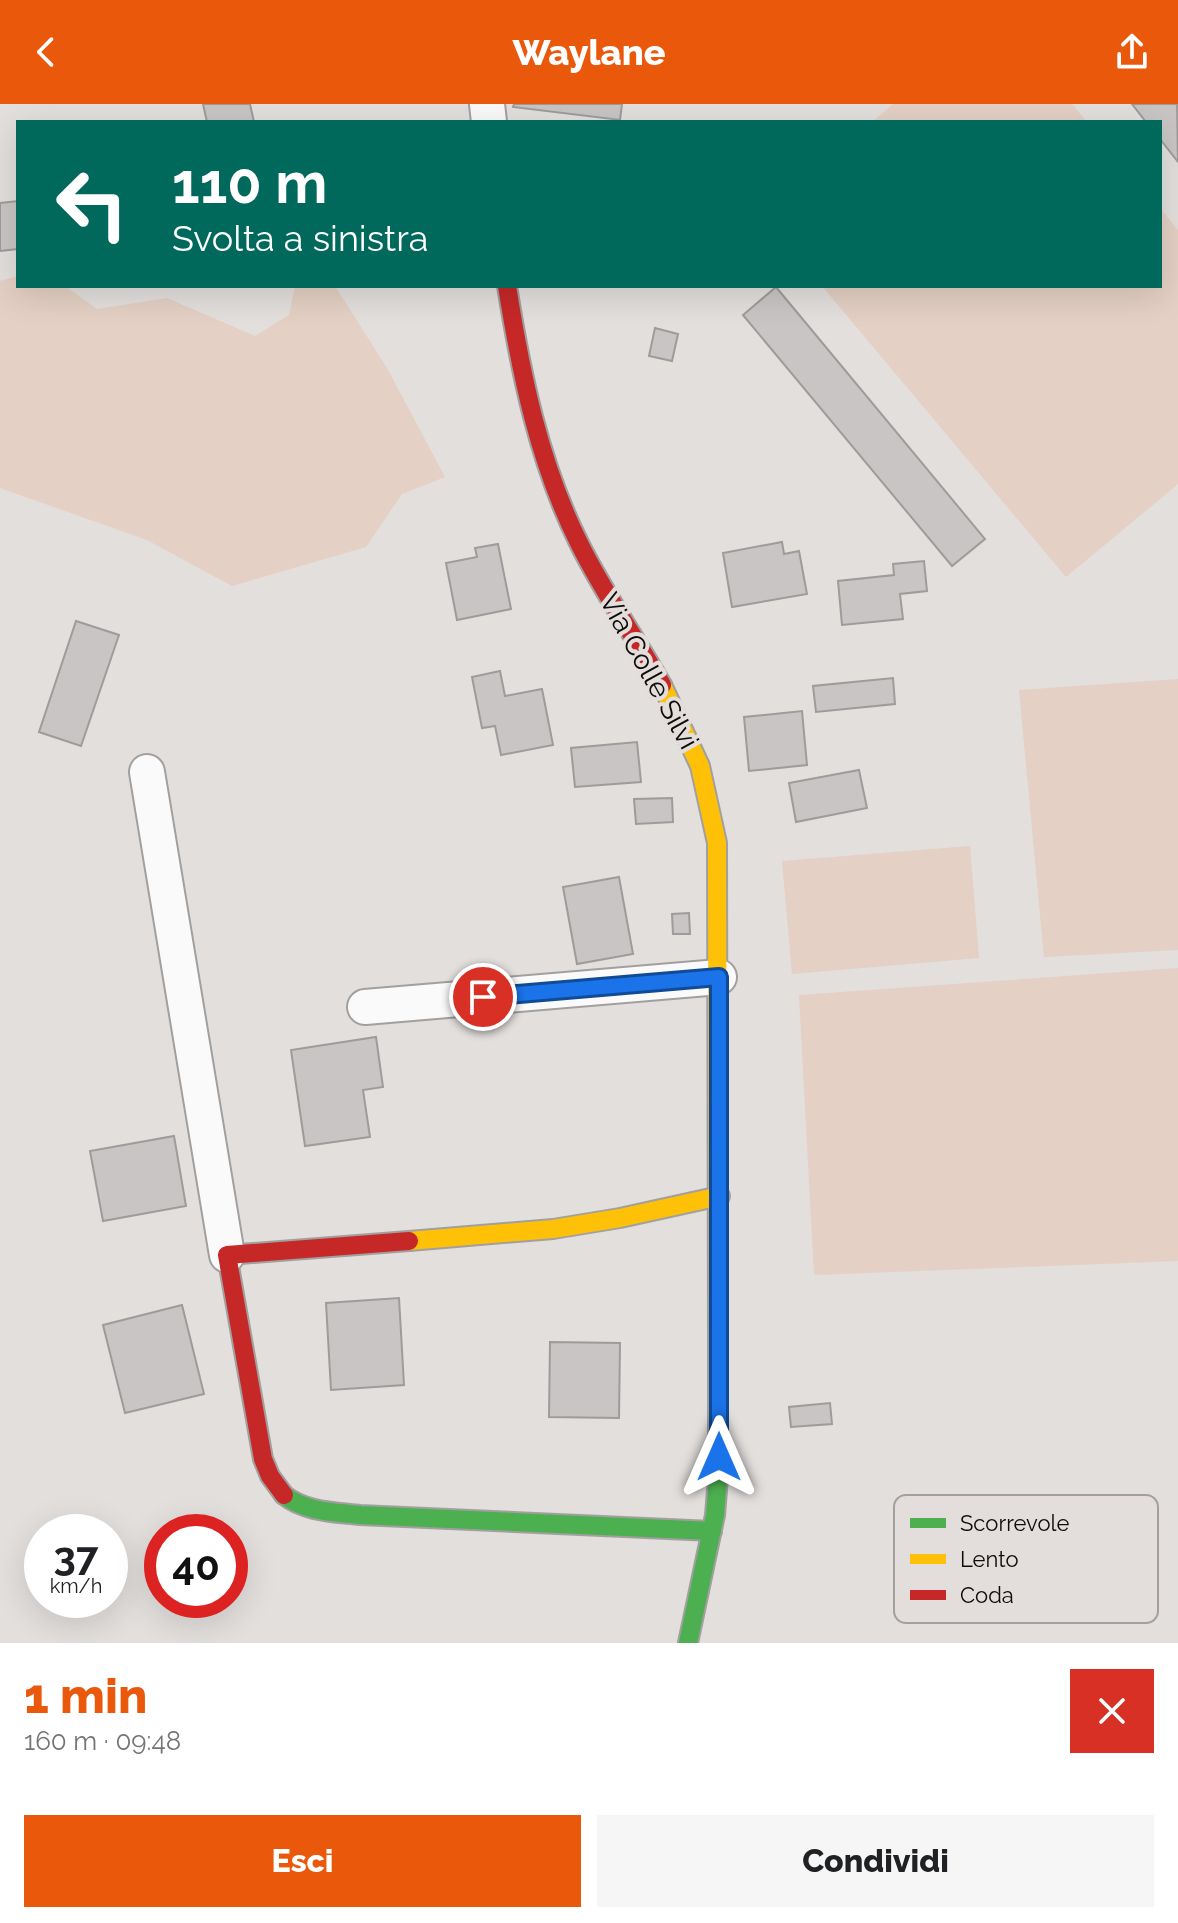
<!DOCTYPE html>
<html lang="it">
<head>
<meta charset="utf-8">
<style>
	body { margin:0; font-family:Raleway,sans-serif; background:#f6f6f6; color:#202124; height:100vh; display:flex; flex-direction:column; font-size:30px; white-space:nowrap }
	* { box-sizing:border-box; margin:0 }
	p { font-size:26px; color:#757577 }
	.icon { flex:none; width:44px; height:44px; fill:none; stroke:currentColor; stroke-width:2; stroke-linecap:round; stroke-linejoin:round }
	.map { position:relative; height:1539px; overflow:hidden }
	.sheet { display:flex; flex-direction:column; background:#fff; flex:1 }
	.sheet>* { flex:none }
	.hud { position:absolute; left:16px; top:16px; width:1146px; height:168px; border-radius:0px; box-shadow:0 8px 32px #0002; background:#00695c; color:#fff; overflow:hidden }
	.speed { position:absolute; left:24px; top:1410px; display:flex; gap:16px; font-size:40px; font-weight:700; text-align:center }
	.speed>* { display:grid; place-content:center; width:104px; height:104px; border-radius:50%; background:#fff; box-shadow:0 8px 32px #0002; line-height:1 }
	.speed small { font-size:20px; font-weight:400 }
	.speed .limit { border:12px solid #d22; background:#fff; color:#111 }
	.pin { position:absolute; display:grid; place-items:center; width:68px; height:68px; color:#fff; margin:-34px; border:4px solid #fff; border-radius:50%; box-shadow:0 2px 8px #0007 }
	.me { position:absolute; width:88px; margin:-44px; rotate:0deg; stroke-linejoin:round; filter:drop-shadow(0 0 6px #0008) }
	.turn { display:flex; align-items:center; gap:28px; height:168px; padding:0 24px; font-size:36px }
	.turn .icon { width:104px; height:104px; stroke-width:2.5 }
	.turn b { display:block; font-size:56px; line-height:68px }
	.round { display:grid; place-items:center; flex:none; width:84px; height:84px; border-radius:0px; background:#f6f6f6 }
	.head { display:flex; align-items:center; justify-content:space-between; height:136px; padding:0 24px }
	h1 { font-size:48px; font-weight:800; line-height:60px; color:#ea580c }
	.cta { display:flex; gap:16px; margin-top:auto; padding:16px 24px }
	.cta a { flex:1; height:92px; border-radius:0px; background:#ea580c; color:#fff; font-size:32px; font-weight:800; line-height:92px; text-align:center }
	.cta a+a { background:#f6f6f6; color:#202124 }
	header { display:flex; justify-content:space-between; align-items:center; height:104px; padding:0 24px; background:#ea580c; color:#fff; font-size:36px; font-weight:800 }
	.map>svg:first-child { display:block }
	.green { fill:#e4d0c4 }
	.building { fill:#c8c5c4; stroke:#9e9c9b; stroke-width:2 }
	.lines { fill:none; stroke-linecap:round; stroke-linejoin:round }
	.street-casing { stroke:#a2a09f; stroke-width:38 }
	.fast-casing { stroke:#a2a09f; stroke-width:22 }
	.slow-casing { stroke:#a2a09f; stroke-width:22 }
	.jam-casing { stroke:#a2a09f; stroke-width:22 }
	.street { stroke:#fbfafa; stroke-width:34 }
	.fast { stroke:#4caf50; stroke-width:18 }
	.slow { stroke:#ffc107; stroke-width:18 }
	.jam { stroke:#c62828; stroke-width:18 }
	.route-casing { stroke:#114b97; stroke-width:20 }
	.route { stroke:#1a73e8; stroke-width:14 }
	.labels { text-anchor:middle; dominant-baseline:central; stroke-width:8; stroke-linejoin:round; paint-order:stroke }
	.street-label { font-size:28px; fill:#0d0c0b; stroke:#e3dedc }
	.key { fill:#e3dedc; stroke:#a39f9d; stroke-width:2 }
	.key-label { font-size:22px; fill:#0d0c0b }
</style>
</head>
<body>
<header><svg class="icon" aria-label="back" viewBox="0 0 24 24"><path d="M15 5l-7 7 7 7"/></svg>Waylane<svg class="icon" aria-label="share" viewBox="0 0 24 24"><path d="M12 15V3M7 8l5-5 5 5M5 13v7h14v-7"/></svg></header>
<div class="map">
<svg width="1178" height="1539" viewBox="0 0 1178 1539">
	<rect width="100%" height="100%" fill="#e2dfdd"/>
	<g class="green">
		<polygon points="893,0 1072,0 1087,18 872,18"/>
		<polygon points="1160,104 1178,126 1178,380 1066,473 822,182 1160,182"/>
		<polygon points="18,172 18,182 65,182 97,205 167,194 255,232 289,211 295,182 335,182 387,264 445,373 402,390 366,443 232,482 147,436 0,384 0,177"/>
		<polygon points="1178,575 1178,846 1044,853 1019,586"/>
		<polygon points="970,742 979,854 792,870 782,757"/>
		<polygon points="1178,864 1178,1157 814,1171 799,891"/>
	</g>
	<g class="building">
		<polygon points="203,0 250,0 254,18 207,18"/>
		<polygon points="514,0 622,0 620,16 513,3"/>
		<polygon points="1132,0 1177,0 1178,58 1160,35 1160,18 1146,18"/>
		<polygon points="18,97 18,145 0,147 0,99"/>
		<polygon points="776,183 985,435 952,462 743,211"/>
		<polygon points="655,224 678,230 672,257 649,252"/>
		<polygon points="782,438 784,450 799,447 807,490 732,503 723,449"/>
		<polygon points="498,440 511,505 457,516 446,459 477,453 475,444"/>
		<polygon points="924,457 927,487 900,490 903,515 842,521 838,477 894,471 893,460"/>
		<polygon points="76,517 119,531 81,642 39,628"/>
		<polygon points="500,567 505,592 542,585 553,641 501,651 495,622 482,624 472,573"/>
		<polygon points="893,574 895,600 816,608 813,582"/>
		<polygon points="802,607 807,661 749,667 744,613"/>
		<polygon points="637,638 641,678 575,683 571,644"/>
		<polygon points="859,666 867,704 796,718 789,679"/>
		<polygon points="672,694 673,718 636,720 634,695"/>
		<polygon points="619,773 633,850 577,860 563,783"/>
		<polygon points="689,809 690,830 673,830 672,810"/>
		<polygon points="376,933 383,983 363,986 370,1033 305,1042 291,946"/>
		<polygon points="174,1032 186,1102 103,1117 90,1047"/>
		<polygon points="399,1194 404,1281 331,1286 326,1199"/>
		<polygon points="182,1201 204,1290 125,1309 103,1221"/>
		<polygon points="550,1238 620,1239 619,1314 549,1313"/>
		<polygon points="830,1299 832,1320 791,1323 789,1303"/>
	</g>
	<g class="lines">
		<defs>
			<g id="street">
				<polyline points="487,0 489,18"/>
				<polyline points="147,668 227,1151"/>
				<polyline points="365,903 719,873"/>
			</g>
			<g id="fast">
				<path d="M284 1391C305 1408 334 1408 360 1411L712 1427"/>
				<polyline points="688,1539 715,1411 718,1374 718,1231"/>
			</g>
			<g id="slow">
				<polyline points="662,581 700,662 717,739 718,1231"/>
				<polyline points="409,1137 553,1125 620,1114 720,1092"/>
			</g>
			<g id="jam">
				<path d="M507 182C521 270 539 359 579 439 603 488 635 533 662 581"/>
				<polyline points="284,1391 270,1372 263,1355 227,1151 409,1137"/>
			</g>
		</defs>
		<use href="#street" class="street-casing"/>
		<use href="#fast" class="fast-casing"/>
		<use href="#slow" class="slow-casing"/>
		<use href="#jam" class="jam-casing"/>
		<use href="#street" class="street"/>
		<use href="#fast" class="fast"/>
		<use href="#slow" class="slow"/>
		<use href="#jam" class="jam"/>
	</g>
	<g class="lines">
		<defs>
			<polyline id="route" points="483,893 719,873 719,1353"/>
		</defs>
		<use href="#route" class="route-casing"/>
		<use href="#route" class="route"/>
	</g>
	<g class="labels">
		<g class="street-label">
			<text transform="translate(649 567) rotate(61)">Via Colle Silvi</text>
		</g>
	</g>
	<rect x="894" y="1391" width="264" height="128" rx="12" class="key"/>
	<rect x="910" y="1414" width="36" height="10" fill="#4caf50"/>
	<rect x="910" y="1450" width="36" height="10" fill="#ffc107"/>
	<rect x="910" y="1486" width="36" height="10" fill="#c62828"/>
	<g class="key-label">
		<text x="960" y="1427">Scorrevole</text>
		<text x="960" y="1463">Lento</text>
		<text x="960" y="1499">Coda</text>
	</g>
</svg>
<div class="speed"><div>37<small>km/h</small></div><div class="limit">40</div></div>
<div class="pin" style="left:483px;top:893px;background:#d93025"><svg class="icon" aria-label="arrive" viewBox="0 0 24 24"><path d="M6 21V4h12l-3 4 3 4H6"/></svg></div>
<svg class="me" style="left:719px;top:1353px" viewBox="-20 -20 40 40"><path d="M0-17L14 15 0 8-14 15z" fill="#1a73e8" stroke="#fff" stroke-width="4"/></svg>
<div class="hud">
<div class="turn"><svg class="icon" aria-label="left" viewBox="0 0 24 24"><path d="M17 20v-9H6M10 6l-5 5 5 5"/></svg><div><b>110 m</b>Svolta a sinistra</div></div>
</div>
</div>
<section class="sheet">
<div class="head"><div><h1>1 min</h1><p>160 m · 09:48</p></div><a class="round" style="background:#d93025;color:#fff"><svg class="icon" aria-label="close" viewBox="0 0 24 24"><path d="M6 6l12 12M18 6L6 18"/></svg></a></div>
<div class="cta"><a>Esci</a><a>Condividi</a></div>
</section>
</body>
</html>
